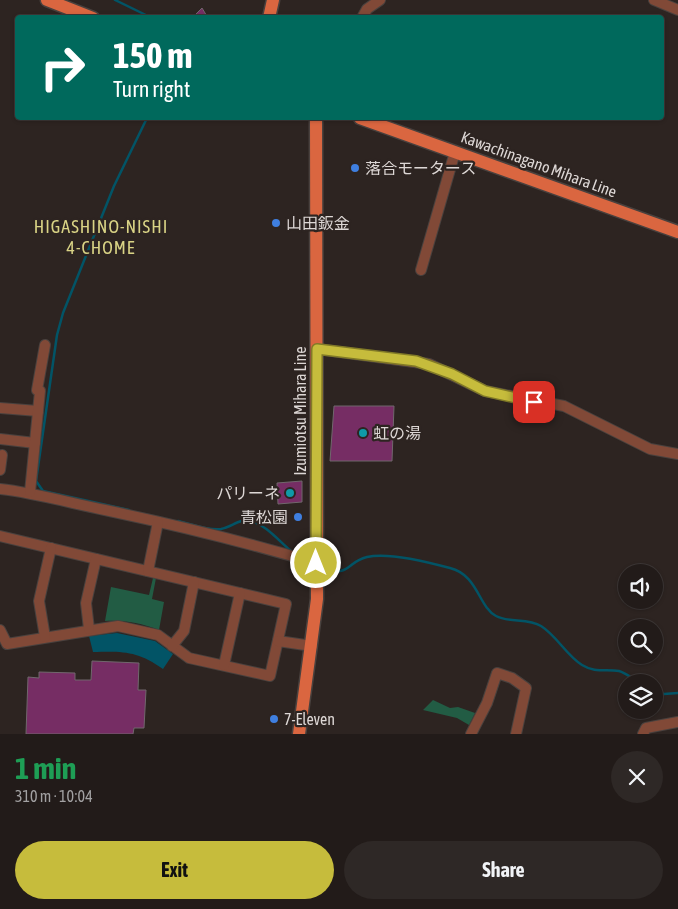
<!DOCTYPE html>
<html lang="en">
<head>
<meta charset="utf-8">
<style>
	body { margin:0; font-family:"Asap Condensed","Noto Sans JP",sans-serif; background:#2e2826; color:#f1f3f6; height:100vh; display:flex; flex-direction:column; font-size:19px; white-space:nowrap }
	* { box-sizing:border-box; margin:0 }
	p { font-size:16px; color:#a2a1a2 }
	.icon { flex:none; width:28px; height:28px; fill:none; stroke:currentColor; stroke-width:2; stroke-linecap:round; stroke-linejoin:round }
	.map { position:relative; height:734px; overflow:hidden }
	.panel { display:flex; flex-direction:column; background:#221b19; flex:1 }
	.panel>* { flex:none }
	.hud { position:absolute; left:15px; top:15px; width:649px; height:105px; border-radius:5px; box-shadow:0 1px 4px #0004,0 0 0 1px #3f3938; background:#00695c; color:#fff; overflow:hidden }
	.buttons { position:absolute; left:618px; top:564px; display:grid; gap:10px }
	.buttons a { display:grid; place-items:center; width:45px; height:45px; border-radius:50%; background:#221b19; box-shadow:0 1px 4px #0004,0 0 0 1px #3f3938; font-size:25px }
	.pin { position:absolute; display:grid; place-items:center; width:42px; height:42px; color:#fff; margin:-21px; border-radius:10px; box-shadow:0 2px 8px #0006 }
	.me { position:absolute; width:55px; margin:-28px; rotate:0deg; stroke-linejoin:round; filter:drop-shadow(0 0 4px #0008) }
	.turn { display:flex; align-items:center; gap:18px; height:105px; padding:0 15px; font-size:22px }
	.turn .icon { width:65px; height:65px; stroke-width:2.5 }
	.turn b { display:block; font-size:35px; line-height:42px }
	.round { display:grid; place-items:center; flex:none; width:52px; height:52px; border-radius:26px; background:#2e2826 }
	.summary { display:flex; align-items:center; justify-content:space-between; height:85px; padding:0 15px }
	h1 { font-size:30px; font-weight:700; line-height:38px; color:#1e9e55 }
	.button { display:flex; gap:10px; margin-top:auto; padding:10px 15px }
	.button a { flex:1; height:58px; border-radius:30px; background:#c6bc3c; color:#111; font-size:20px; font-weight:700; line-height:58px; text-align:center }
	.button a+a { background:#2e2826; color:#f1f3f6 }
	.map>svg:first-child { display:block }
	.green { fill:#225c44 }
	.water { fill:#025466 }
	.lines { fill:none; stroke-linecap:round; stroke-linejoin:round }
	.stream { stroke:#025466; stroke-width:2.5 }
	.building { fill:#762d64; stroke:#71676d }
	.minor-casing { stroke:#49413e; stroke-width:12 }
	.major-casing { stroke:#49413e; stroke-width:15 }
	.minor { stroke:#814937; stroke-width:10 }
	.major { stroke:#da6640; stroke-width:12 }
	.route-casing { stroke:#817a27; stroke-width:12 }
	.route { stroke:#c6bc3c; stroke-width:9 }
	.shop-dot { fill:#3f7fe0; stroke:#2d2421; stroke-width:2 }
	.culture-dot { fill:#0f9aa8; stroke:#2d2421; stroke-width:2 }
	.labels { text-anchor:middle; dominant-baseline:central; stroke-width:4.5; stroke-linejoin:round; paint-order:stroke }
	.street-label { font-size:16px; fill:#ddd7d5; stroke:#2d2421 }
	.poi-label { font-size:16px; fill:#ddd7d5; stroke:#2d2421; text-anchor:start }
	.neighbourhood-label { font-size:18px; letter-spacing:1px; fill:#d9d385; stroke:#2d2421 }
</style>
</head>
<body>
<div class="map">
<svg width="678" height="734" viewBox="0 0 678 734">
	<rect width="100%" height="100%" fill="#2d2421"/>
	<g class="green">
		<path d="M153 578H156L152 599 164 602 159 630C141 623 123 620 105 621L111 587 149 595Z"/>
		<polygon points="433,700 450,708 458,707 475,713 469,725 457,718 423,710"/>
	</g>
	<path class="water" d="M117 633 155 641 173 654 163 669C138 651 123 651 93 652L89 636Z"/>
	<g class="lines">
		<g class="stream">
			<polyline points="115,0 152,18"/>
			<polyline points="129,510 43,491 36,481 57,335 63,313 114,186 147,118"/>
			<path d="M178 521C191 524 208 531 221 529 232 527 240 518 251 521 266 525 279 541 290 550"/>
			<path d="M323 570C352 576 346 562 367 557 388 552 428 562 450 568 478 575 478 606 496 616 509 623 528 618 541 626 557 636 566 655 582 665 595 673 606 669 619 671 626 673 633 679 639 682"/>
			<polyline points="654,691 664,694 678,693"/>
		</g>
	</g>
	<g class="building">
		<polygon points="202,8 208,18 192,18"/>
		<polygon points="334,406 394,406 392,461 330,461"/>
		<polygon points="302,481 302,502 278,504 277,483"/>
		<polygon points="92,661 139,663 138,690 146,690 144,728 134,728 133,734 26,734 28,677 39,678 39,672 75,673 75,680 91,680"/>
	</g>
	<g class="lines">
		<defs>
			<g id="minor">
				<polyline points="654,0 678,10"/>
				<polyline points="362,18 367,9 380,0"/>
				<polyline points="421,270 455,152"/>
				<polyline points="317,349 429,364 485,391 564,406 650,449 678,454"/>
				<polyline points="0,408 38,411"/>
				<polyline points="0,439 35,443"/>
				<polyline points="0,470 2,455"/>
				<path d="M0 489C36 493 70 503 105 510 176 525 246 542 316 563"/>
				<polyline points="30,492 40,391 37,390 45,345"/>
				<polyline points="0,536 286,604 270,676 189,658 158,635 118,626 7,644 0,630"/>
				<polyline points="148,571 158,522"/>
				<polyline points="89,629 86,603 96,559"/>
				<polyline points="45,637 39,601 51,548"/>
				<polyline points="278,641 312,646"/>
				<polyline points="172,646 184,631 194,582"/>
				<polyline points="224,665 240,593"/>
				<polyline points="471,734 487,703 497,673 512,678 526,688 516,734"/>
				<polyline points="643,734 646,728 678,722"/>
			</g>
			<g id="major">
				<polyline points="47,0 93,18"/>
				<polyline points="269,18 273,0"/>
				<polyline points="360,118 678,232"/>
				<polyline points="299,734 317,599 316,118"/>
			</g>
		</defs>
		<use href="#minor" class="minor-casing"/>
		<use href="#major" class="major-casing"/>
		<use href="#minor" class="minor"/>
		<use href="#major" class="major"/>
	</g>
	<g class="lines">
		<defs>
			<polyline id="route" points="316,563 317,349 416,361 452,374 485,391 534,402"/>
		</defs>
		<use href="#route" class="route-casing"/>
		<use href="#route" class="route"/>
	</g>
	<g class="shop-dot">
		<circle cx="355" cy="168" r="5"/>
		<circle cx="276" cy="223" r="5"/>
		<circle cx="298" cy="517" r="5"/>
		<circle cx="274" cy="719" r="5"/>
	</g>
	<g class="culture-dot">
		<circle cx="363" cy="433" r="5"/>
		<circle cx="290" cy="493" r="5"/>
	</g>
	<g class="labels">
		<g class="street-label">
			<text transform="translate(539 164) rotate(20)">Kawachinagano Mihara Line</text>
			<text transform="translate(300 411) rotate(-90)">Izumiotsu Mihara Line</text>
		</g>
		<g class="poi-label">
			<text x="365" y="168">落合モータース</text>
			<text x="286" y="223">山田鈑金</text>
			<text x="373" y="433">虹の湯</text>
			<text x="280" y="493" text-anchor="end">パリーネ</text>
			<text x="288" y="517" text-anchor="end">青松園</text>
			<text x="284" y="719">7-Eleven</text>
		</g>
		<g class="neighbourhood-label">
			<text x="101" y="226">HIGASHINO-NISHI<tspan x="101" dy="21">4-CHOME</tspan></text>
		</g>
	</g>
</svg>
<div class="buttons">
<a><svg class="icon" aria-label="sound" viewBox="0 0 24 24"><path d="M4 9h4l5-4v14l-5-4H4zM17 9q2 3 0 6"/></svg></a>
<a><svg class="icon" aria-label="search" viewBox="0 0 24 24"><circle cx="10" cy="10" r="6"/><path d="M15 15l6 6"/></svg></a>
<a><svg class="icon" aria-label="layers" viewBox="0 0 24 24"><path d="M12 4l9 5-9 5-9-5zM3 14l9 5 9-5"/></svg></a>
</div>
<div class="pin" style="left:534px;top:402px;background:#d93025"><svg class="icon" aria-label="arrive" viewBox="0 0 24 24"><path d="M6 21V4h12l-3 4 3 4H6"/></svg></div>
<svg class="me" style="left:316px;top:563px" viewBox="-20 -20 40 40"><circle r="17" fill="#c6bc3c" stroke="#fff" stroke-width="3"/><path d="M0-11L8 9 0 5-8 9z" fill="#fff"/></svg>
<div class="hud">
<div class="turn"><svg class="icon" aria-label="right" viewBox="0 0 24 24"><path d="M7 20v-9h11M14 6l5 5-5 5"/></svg><div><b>150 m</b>Turn right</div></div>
</div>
</div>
<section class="panel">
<div class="summary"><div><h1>1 min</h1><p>310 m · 10:04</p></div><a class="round"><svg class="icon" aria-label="close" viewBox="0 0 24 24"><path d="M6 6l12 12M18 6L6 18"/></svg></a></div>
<div class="button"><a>Exit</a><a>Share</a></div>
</section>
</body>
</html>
